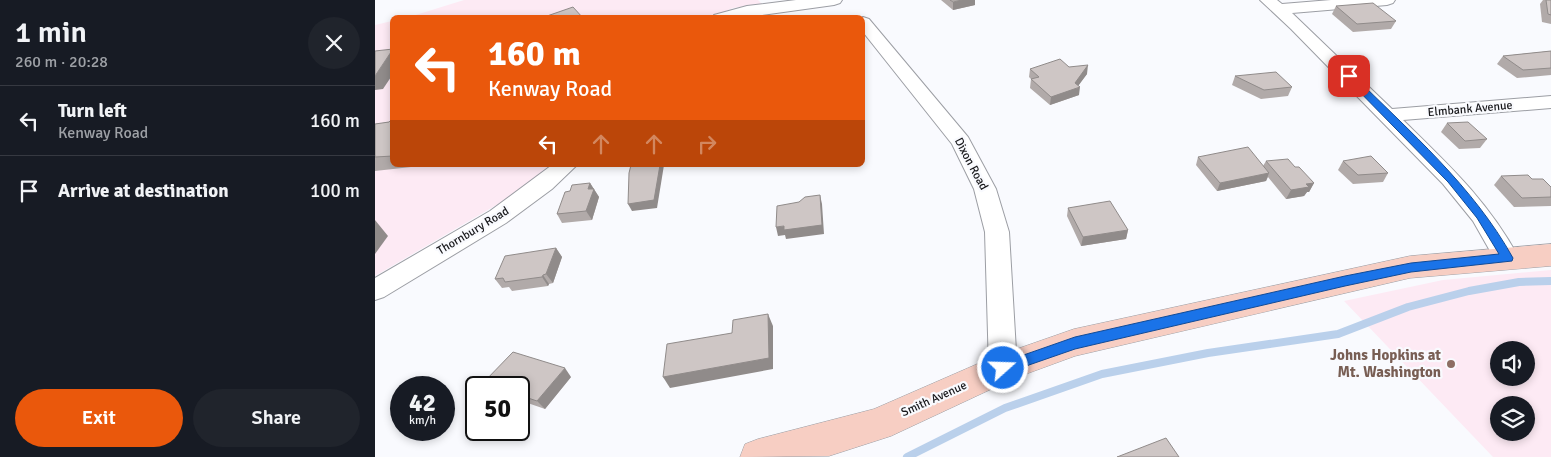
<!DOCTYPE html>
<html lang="en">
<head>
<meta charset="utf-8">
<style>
	body { margin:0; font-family:Signika,sans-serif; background:#20242c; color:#f1f3f6; height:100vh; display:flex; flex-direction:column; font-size:19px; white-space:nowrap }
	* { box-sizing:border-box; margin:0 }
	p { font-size:16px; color:#9ea1a6 }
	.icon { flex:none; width:28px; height:28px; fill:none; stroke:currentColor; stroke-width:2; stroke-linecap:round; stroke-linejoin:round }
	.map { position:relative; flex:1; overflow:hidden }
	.sheet { display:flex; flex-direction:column; background:#171b24; width:375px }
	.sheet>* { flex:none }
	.hud { position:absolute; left:15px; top:15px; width:475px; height:152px; border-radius:8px; box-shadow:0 2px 8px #0003; background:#ea580c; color:#fff; overflow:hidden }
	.buttons { position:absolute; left:1115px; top:341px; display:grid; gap:10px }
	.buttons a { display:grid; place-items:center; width:45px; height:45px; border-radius:50%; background:#171b24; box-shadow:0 2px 8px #0003; font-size:25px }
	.speed { position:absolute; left:15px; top:376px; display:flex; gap:10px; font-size:25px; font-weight:700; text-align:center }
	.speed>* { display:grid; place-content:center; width:65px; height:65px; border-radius:50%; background:#171b24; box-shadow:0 2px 8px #0003; line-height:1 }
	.speed small { font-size:12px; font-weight:400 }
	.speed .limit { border:2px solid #111; border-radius:8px; background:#fff; color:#111 }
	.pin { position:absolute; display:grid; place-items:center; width:42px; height:42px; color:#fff; margin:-21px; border-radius:10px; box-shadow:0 2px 8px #0006 }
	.me { position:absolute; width:55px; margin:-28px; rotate:70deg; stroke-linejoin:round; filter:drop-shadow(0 0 4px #0008) }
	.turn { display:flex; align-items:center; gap:18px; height:105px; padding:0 15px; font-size:22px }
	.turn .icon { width:65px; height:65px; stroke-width:2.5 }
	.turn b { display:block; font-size:35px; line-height:42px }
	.lanes { display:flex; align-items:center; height:48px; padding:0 15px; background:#0003; justify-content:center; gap:25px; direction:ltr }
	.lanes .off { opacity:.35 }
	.round { display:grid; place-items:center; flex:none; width:52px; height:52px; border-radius:26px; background:#20242c }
	.summary { display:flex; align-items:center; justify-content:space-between; height:85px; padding:0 15px }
	h1 { font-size:30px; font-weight:600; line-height:38px }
	.button { display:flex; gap:10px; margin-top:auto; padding:10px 15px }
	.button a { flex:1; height:58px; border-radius:30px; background:#ea580c; color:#fff; font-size:20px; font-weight:600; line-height:58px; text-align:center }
	.button a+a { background:#20242c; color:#f1f3f6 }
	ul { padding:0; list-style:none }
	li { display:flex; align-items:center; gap:15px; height:70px; padding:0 15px; border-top:1px solid #363941 }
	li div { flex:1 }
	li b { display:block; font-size:19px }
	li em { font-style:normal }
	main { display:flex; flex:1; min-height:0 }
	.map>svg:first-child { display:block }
	.education { fill:#fdeaf4; fill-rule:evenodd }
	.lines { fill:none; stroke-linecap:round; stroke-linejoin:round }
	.stream { stroke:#bad0eb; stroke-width:8 }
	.minor-casing { stroke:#9c9ea4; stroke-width:2 }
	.secondary-casing { stroke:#9c9ea4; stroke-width:1 }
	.minor { fill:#fff; fill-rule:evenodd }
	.secondary { fill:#f7cec3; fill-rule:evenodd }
	.wall { fill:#b1aaa9 }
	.shaded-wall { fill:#908b8a }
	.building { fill:#cec6c5; stroke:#908b8a }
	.route { fill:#1a73e8; stroke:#114b97 }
	.education-dot { fill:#8d6e63; stroke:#f9fafe; stroke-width:2 }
	.labels { text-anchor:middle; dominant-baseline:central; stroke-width:4.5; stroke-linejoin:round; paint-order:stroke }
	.street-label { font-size:12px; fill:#18181b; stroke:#f9fafe }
	.near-education-label { font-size:15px; font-weight:bold; fill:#785e54; stroke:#f9fafe; text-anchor:end }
</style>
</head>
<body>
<main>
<section class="sheet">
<div class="summary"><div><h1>1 min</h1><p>260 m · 20:28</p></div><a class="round"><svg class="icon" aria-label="close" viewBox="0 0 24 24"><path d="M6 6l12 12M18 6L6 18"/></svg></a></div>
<ul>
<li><svg class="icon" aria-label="left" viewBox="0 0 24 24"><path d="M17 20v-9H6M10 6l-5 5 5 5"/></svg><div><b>Turn left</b><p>Kenway Road</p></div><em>160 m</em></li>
<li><svg class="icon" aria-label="arrive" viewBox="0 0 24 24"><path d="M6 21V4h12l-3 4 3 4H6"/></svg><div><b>Arrive at destination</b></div><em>100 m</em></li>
</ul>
<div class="button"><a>Exit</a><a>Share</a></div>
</section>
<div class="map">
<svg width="1176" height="457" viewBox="0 0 1176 457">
	<rect width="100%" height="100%" fill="#f9fafe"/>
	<g class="education">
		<polygon points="89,0 383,0 387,4 358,8 334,18 31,18"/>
		<polygon points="17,21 18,165 180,165 169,177 0,276 0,25"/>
		<path d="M1176 270V457H1118L969 301 1068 280ZM1124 350H1151V378H1124ZM1124 405H1151V432H1124Z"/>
	</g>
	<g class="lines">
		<polyline class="stream" points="532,457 630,408 727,374 833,353 963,334 1033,307 1094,291 1144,282 1176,281"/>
		<defs>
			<g id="minor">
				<polygon points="421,0 467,0 465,3 459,5 366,18 337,18 339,15 372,6"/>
				<path d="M885 0H902L907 4 956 0H1020L1018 3 1012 5 917 13 1017 109 1176 96V108L1028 120C1074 165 1113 201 1144 258L1141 265 1132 267 1123 265 1098 221 1068 184 916 29Z"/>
				<polygon points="488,17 494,19 593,137 621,189 634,232 642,368 638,377 628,380 618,377 614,368 610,232 599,189 577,144 488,32 486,18"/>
				<polygon points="177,165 202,165 177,189 131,223 9,297 0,300 0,278 115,211"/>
			</g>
			<polygon id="secondary" points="1176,244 1176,266 1035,278 700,356 640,378 516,436 454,456 365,457 370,444 383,439 499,409 616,358 699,329 1035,256"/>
		</defs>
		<use href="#minor" class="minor-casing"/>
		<use href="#secondary" class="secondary-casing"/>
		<use href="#minor" class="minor"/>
		<use href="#secondary" class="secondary"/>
	</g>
	<g class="wall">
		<polygon points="566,0 600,0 600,5 578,10"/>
		<polygon points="1168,0 1176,0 1176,24 1167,22 1165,4"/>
		<polygon points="961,6 1021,21 1016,29 978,32 957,14"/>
		<polygon points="1176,51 1176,75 1142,78 1122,64 1128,56"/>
		<polygon points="694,67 712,74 703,85 704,95 675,105 655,88 656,79 654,77 655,69"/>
		<polygon points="860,76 917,87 913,96 886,99 857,85"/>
		<polygon points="18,118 18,165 37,165 36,167 0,171 0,124 14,122"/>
		<polygon points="1072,123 1112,139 1105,148 1084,149 1066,132"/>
		<polygon points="823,157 888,166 891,161 920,167 939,183 934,192 932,192 929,196 911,199 893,177 891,181 842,191 821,165"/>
		<polygon points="968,161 1013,173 1008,182 978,184 963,170"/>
		<polygon points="1126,176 1157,179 1176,187 1176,206 1139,207 1119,185"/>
		<polygon points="215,183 224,197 217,220 187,223 182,214 195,191"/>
		<polygon points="693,208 753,230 751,239 706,246 692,216"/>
		<polygon points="181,248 187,257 178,283 174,284 173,286 137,291 134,287 127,288 120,279"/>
		<polygon points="196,377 170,409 144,400 144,388 113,388 108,383"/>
	</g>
	<g class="shaded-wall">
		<polygon points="587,0 600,0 600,5 578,10 578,2"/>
		<polygon points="18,49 18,74 8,89 0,90 0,76"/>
		<polygon points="713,65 712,74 701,89 705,87 704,95 675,105 676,97"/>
		<polygon points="285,165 289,165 282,208 257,211 253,204"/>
		<polygon points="894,173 891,181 842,191 845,183"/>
		<polygon points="215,183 224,197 217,220 211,211 213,189"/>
		<polygon points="939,183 934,192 932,192 929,196 911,199 916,190 931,184"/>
		<polygon points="445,195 447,204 449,234 411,239 410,235 403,236 401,227 409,226"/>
		<polygon points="0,220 13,236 0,254"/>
		<polygon points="753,230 751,239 706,246 708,237"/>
		<polygon points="181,248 187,257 178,283 171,274"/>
		<polygon points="168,275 174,284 173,286 167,277"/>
		<polygon points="393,314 398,326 398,369 295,388 288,377"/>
		<polygon points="190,368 196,377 170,409 162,401"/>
	</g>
	<g class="building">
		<polygon points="575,0 587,0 578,2"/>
		<polygon points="1171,0 1176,0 1176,15 1173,14"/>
		<polygon points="998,3 1021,21 982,24 961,6"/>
		<polygon points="198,7 208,18 174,18 172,16"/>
		<polygon points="18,49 0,76 0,51"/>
		<polygon points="1176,51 1176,68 1148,70 1128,56"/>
		<polygon points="685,59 694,67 713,65 700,83 705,87 676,97 656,79 664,77 655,69"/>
		<polygon points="901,72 917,87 889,90 860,76"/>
		<polygon points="18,118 18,156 0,157 0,124 14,122"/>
		<polygon points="1093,122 1112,139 1090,141 1072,123"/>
		<polygon points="873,147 894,173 845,183 823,157"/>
		<polygon points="996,156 1013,173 983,175 968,161"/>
		<polygon points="913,159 920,167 924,167 939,183 931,184 934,187 916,190 891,161"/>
		<polygon points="256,165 285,165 279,200 253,204 254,173"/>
		<polygon points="1153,175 1157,179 1168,179 1176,187 1176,197 1147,198 1126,176"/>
		<polygon points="215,183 213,189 219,189 211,211 182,214 190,192 195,191 197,185"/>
		<polygon points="445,195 447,225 409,230 409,226 401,227 402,206 424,202 430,197"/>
		<polygon points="735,201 753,230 708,237 693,208"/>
		<polygon points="181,248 171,274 168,275 167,277 130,282 128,278 120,279 130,256"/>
		<polygon points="393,314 394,358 288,377 292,344 357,333 358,320"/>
		<polygon points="138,352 190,368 162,401 144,395 144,388 122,388 108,383"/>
		<polygon points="791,438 804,457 742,457"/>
	</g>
	<path class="route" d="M971 74H977C1035 132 1098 186 1138 258L1137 261 1036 272 970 286 700 349 628 374 623 373 621 368 623 364 700 337 970 276 1036 263 1124 254 1102 218 1073 182 971 78Z"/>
	<circle class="education-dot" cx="1076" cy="364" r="5"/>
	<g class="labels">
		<g class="street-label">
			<text transform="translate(1095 109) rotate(-5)">Elmbank Avenue</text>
			<text transform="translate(596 164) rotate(62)">Dixon Road</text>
			<text transform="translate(98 231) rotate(-31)">Thornbury Road</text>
			<text transform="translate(559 399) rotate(-24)">Smith Avenue</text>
		</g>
		<g class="near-education-label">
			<text x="1066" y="355">Johns Hopkins at<tspan x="1066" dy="17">Mt. Washington</tspan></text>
		</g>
	</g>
</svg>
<div class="buttons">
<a><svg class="icon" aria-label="sound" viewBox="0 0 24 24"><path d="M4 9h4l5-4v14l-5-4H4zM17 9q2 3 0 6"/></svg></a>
<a><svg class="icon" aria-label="layers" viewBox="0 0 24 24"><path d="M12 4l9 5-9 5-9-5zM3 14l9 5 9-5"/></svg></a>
</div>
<div class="speed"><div>42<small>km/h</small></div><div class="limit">50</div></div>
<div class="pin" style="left:974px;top:76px;background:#d93025"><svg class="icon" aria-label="arrive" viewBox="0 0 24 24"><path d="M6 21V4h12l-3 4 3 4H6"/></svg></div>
<svg class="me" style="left:628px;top:368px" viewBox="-20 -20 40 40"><circle r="17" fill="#1a73e8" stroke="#fff" stroke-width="3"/><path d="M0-11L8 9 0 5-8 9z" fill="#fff"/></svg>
<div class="hud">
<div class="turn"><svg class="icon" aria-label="left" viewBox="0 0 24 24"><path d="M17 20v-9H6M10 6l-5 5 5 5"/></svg><div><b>160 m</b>Kenway Road</div></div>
<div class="lanes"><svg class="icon" aria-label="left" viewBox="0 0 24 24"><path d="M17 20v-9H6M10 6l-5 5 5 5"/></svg><svg class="icon off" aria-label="ahead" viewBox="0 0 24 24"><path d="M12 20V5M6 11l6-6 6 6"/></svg><svg class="icon off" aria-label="ahead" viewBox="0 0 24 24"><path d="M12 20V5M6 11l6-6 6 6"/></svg><svg class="icon off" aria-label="right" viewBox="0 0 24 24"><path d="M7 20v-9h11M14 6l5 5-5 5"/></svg></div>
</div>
</div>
</main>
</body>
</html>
